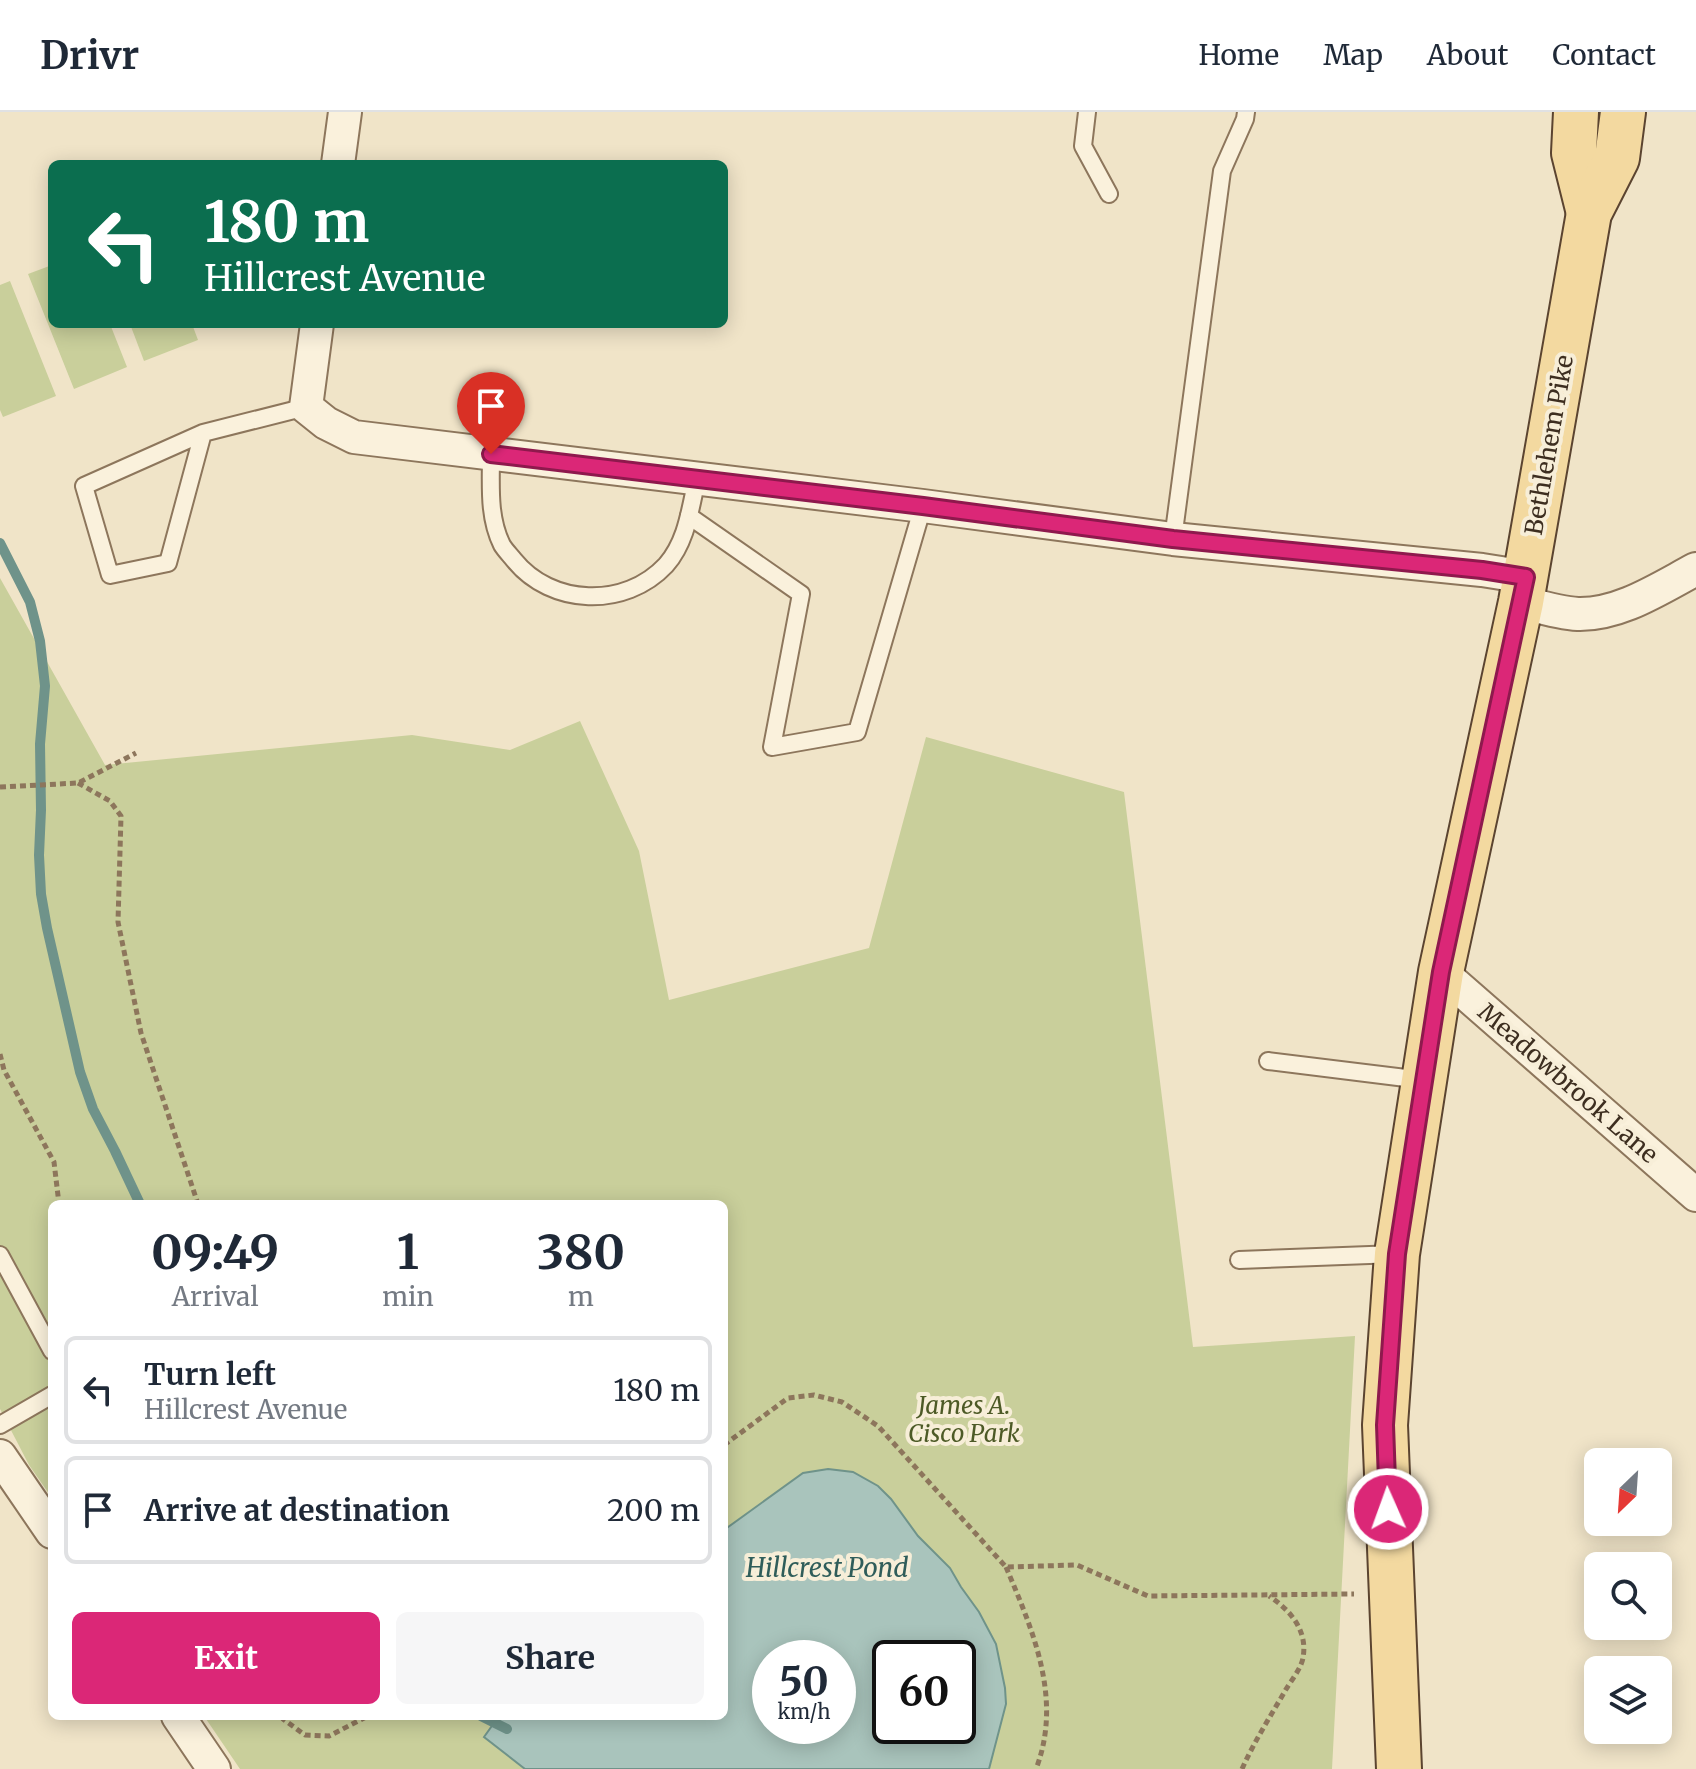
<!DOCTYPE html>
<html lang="en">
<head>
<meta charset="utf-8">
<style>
	body { margin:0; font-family:Merriweather,serif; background:#f6f6f7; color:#1f2937; height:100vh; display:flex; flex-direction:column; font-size:30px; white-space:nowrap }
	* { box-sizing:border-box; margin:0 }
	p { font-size:26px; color:#747a83 }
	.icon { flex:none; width:44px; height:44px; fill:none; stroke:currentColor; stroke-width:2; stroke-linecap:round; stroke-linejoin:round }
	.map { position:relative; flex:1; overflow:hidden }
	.sheet { position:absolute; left:48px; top:1088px; width:680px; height:520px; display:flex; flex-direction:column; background:#fff; border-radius:12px; box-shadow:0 4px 20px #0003 }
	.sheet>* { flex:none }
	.guide { position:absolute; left:48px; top:48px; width:680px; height:168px; border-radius:12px; box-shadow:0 4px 20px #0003; background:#0b6e4f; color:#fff; overflow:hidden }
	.needle { width:52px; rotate:205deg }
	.controls { position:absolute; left:1584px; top:1336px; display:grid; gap:16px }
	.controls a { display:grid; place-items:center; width:88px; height:88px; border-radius:12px; background:#fff; box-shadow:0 4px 20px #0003; font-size:40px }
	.speed { position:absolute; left:752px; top:1528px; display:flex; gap:16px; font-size:40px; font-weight:700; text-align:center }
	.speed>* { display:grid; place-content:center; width:104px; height:104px; border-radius:50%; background:#fff; box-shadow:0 4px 20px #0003; line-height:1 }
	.speed small { font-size:20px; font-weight:400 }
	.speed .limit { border:4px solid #111; border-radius:12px; background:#fff; color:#111 }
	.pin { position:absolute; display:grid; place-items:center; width:68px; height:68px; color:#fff; margin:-82px -34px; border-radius:50% 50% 50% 0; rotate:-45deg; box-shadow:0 0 8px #0007 }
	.pin .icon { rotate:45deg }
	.me { position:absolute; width:88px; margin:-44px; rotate:358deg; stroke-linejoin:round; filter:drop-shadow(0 0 6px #0008) }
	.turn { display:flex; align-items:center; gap:28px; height:168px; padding:0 24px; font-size:36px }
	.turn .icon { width:104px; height:104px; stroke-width:2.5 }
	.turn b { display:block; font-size:56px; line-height:68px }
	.eta { display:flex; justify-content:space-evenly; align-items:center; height:136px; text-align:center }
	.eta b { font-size:48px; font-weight:700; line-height:56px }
	.primary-button { display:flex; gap:16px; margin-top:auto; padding:16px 24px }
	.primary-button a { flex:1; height:92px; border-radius:12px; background:#db2777; color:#fff; font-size:32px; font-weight:700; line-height:92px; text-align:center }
	.primary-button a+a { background:#f6f6f7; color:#1f2937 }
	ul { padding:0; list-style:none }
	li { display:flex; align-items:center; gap:24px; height:108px; margin:0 16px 12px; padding:0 8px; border:4px solid #e0e1e3; border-radius:12px }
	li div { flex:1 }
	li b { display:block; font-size:30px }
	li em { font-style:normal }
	header { display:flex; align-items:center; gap:48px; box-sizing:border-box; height:112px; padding:0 40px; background:#fff; border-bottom:2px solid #e0e1e3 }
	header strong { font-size:38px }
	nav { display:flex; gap:44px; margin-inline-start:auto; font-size:28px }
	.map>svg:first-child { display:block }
	.green { fill:#c9cf9b; fill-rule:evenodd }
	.water { fill:#a9c4bc; stroke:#6f938a; stroke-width:2; fill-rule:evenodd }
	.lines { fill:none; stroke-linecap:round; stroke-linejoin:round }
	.stream { stroke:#6f938a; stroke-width:10 }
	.service-casing { stroke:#8d765c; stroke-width:20 }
	.minor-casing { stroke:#8d765c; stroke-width:36 }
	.primary-casing { stroke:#5b4430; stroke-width:48 }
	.path { stroke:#8d765c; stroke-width:5; stroke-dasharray:6 4; stroke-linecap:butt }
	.service { stroke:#faf1dc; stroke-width:16 }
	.minor { stroke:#faf1dc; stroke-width:32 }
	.primary { stroke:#f3d9a0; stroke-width:44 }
	.route-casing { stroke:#8e194d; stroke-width:20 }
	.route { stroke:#db2777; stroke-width:14 }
	.labels { text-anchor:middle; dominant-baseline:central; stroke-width:8; stroke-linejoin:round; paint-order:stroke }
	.street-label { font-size:24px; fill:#3d2e20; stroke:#f7eed8 }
	.park-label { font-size:24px; font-style:italic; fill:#4d5a26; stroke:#f7eed8 }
	.water-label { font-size:26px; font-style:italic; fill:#2f5d5a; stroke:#f7eed8 }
</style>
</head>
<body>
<header>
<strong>Drivr</strong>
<nav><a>Home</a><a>Map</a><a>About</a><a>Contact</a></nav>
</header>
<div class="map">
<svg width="1696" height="1657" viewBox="0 0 1696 1657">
	<rect width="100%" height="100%" fill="#f0e4c8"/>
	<g class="green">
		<polygon points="52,153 52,212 110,212 127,255 74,277 28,162"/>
		<polygon points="10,169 56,284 3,305 0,298 0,173"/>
		<polygon points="130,212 192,212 198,228 144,249"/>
		<path d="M0 466 105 653 412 623 510 638 580 609 639 739 669 888 869 836 926 625 1124 680 1193 1235 1355 1224 1332 1657H240L204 1604H724V1092H52V1386L29 1353 0 1297ZM770 1546H838V1614H770ZM890 1546H958V1614H890Z"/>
	</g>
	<path class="water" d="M828 1357 853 1360 878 1374 891 1387 918 1424 950 1456 961 1475 979 1500 996 1532 1005 1576 1006 1592 989 1657H525L484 1625 499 1604H724V1418L803 1361ZM770 1546H838V1614H770ZM890 1546H958V1614H890Z"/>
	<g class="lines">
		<g class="stream">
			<polyline points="0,431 30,490 40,529 45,574 40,632 41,698 39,743 41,782 47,816 80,960 93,997 115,1039 140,1092"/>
			<polyline points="481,1604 507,1617"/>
		</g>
		<defs>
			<g id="service">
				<polyline points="1087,0 1083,34 1109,82"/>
				<polyline points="203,321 168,451 110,463 84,374 203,321 306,295"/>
				<path d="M491 342C491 373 488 405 502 433 505 438 510 443 514 448 551 494 625 497 666 453 687 429 690 397 697 367"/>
				<polyline points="689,404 801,482 772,635 857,620 923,394"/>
				<polyline points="1173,427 1222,59 1245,7 1246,0"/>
				<polyline points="1268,949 1422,968"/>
				<polyline points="0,1143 52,1239"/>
				<polyline points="1239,1148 1396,1142"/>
				<polyline points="0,1313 52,1283"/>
			</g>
			<g id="minor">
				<polyline points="338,52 345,0"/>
				<polyline points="317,212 306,295 326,311 354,325 923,394 1173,427 1482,458 1526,465"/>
				<path d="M1521 490C1540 495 1559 501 1578 502 1620 503 1660 476 1696 457"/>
				<polyline points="1441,860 1696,1083"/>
				<polyline points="0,1344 52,1420"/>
				<polyline points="178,1604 214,1657"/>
			</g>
			<g id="primary">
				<polyline points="1576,0 1574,41 1589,101"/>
				<polyline points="1399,1657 1385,1313 1397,1142 1441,860 1521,490 1589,101 1617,46 1623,0"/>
			</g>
		</defs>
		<use href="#service" class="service-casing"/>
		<use href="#minor" class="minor-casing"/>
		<use href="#primary" class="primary-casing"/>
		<g class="path">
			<polyline points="78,671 110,689 121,704 118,810 141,921 198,1092"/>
			<polyline points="0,675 78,671 136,641"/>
			<polyline points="0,942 4,958 54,1050 59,1092"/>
			<polyline points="724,1333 788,1286 814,1283 842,1290 878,1314 1006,1455 1077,1453 1148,1484 1354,1482"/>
			<path d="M1006 1455C1033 1519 1063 1587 1036 1657"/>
			<polyline points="282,1604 283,1607 305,1623 329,1624 368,1604"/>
			<path d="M1242 1657C1254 1630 1270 1605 1285 1579 1290 1570 1301 1557 1303 1546 1308 1518 1290 1498 1269 1484"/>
		</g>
		<use href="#service" class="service"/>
		<use href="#minor" class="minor"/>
		<use href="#primary" class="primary"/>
	</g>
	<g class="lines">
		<defs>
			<polyline id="route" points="491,342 923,394 1173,427 1482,458 1526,465 1441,860 1397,1142 1385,1313 1388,1397"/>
		</defs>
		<use href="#route" class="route-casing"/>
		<use href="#route" class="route"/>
	</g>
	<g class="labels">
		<g class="street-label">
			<text transform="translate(1549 333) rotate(-80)">Bethlehem Pike</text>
			<text transform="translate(1568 971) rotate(41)">Meadowbrook Lane</text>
		</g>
		<g class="park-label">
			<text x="964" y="1293">James A.<tspan x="964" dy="28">Cisco Park</tspan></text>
		</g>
		<g class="water-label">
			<text x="827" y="1455">Hillcrest Pond</text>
		</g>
	</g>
</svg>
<div class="controls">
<a><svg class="needle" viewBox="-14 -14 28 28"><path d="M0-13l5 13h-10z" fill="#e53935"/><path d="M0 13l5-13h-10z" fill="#747a83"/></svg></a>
<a><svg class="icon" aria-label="search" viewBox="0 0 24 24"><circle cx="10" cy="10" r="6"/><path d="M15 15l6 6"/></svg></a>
<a><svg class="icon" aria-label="layers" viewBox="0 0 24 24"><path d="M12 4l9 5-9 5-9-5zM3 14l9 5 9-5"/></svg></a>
</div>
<div class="speed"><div>50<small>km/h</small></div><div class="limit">60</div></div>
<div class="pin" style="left:491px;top:342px;background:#d93025"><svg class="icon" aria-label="arrive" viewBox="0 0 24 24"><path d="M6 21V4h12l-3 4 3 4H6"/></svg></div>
<svg class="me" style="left:1388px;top:1397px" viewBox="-20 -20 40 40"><circle r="17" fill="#db2777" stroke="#fff" stroke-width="3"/><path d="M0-11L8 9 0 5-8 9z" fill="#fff"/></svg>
<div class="guide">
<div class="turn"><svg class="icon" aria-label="left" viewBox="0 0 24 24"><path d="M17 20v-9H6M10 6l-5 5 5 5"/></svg><div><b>180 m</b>Hillcrest Avenue</div></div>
</div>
<section class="sheet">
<div class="eta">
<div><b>09:49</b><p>Arrival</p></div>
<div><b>1</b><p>min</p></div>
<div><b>380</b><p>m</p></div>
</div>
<ul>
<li><svg class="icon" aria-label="left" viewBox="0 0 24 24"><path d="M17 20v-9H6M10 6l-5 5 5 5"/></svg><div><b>Turn left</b><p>Hillcrest Avenue</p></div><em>180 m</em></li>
<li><svg class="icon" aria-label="arrive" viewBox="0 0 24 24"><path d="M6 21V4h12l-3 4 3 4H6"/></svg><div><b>Arrive at destination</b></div><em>200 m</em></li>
</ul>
<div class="primary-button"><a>Exit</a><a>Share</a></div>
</section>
</div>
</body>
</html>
